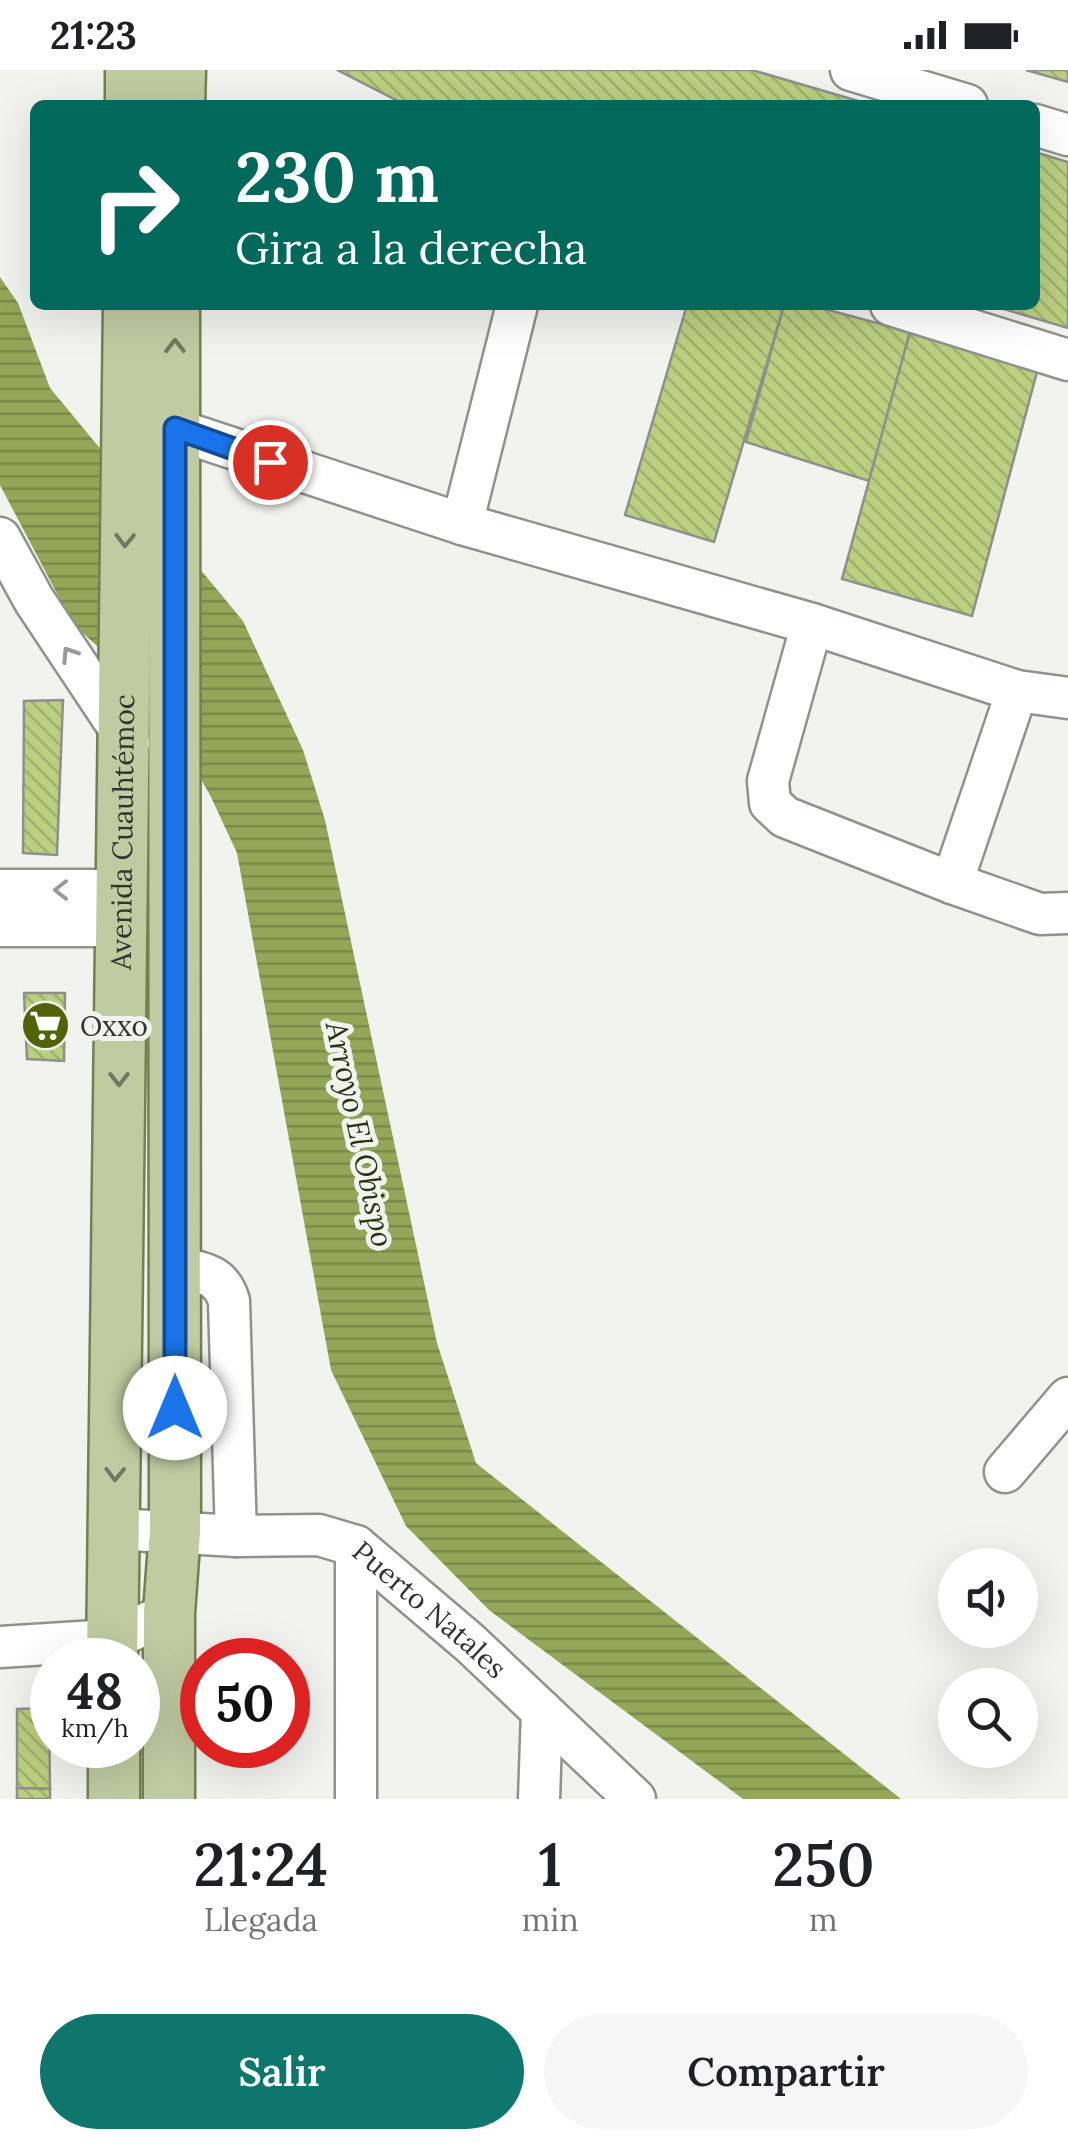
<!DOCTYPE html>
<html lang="es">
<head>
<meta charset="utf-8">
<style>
	body { margin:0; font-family:Lora,serif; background:#f6f6f6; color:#202124; height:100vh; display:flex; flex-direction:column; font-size:38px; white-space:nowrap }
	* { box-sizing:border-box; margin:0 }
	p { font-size:32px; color:#757577 }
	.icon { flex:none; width:55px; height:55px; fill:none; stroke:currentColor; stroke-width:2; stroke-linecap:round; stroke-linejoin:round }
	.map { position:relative; height:1729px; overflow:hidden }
	.details { display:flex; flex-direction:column; background:#fff; flex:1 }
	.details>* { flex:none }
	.hud { position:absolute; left:30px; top:30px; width:1010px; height:210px; border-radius:15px; box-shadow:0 10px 40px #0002; background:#00695c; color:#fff; overflow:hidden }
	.fabs { position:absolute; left:938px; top:1478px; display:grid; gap:20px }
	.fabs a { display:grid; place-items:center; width:100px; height:100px; border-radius:50%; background:#fff; box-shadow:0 10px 40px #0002; font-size:50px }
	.speed { position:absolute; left:30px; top:1568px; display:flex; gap:20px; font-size:50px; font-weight:700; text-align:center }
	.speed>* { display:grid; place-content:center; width:130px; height:130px; border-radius:50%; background:#fff; box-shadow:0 10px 40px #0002; line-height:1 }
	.speed small { font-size:25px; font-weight:400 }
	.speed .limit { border:15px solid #d22; background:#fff; color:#111 }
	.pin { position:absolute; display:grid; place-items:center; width:85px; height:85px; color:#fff; margin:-42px; border:5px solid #fff; border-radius:50%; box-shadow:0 2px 10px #0007 }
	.me { position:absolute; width:110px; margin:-55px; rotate:0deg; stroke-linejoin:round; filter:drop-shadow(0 0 8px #0008) }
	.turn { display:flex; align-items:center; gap:35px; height:210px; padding:0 40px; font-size:45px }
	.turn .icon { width:130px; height:130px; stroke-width:2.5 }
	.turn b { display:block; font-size:70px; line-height:85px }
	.eta { display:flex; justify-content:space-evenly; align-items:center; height:170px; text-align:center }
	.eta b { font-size:60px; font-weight:600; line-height:70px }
	.primary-button { display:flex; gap:20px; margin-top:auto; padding:20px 40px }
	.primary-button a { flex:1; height:115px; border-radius:60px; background:#0f766e; color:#fff; font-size:40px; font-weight:600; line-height:115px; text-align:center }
	.primary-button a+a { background:#f6f6f6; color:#202124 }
	.status { display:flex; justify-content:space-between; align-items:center; height:70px; padding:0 50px; background:#fff; direction:ltr }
	.status svg { height:28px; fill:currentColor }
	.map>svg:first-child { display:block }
	.water { fill:url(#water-rules) }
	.building { fill:url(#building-back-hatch); stroke:#8f908c; stroke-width:2.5 }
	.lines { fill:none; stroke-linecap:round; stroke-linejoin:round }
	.minor-casing { stroke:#91928e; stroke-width:45 }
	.major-casing { stroke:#748051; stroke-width:55 }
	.minor { stroke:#fff; stroke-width:40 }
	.major { stroke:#c1cba1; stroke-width:50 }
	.oneway { stroke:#727763 }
	.oneway2 { stroke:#989998 }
	.route-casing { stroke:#114b97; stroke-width:25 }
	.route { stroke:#1a73e8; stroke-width:18 }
	.labels { text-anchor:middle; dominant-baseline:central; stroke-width:10; stroke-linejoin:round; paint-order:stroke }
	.street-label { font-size:28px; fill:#323331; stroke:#f2f3ef }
	.poi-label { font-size:28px; fill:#323331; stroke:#f2f3ef; text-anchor:start }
	.water-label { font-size:30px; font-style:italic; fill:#2b3311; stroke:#f2f3ef }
</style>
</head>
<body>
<div class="status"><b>21:23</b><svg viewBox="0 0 49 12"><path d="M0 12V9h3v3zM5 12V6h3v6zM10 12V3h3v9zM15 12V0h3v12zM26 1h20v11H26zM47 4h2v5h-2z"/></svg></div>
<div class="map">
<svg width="1068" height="1729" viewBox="0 0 1068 1729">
	<defs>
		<pattern id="water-rules" width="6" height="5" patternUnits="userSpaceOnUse" patternTransform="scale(2.5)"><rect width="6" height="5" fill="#94a758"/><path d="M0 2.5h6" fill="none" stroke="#798949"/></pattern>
		<pattern id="building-back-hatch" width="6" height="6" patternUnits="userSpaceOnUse" patternTransform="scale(2.5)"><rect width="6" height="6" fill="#bbcf80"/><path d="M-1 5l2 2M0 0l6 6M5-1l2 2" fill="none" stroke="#a1b26f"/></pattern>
	</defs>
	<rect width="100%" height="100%" fill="#f2f3ef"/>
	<polygon class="water" points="0,207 18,233 50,318 243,551 303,680 325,750 437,1273 476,1393 901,1729 743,1729 489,1540 406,1456 331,1300 237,783 211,727 169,652 122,599 73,554 0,415"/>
	<g class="building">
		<polygon points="337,0 752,0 872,35 406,35"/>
		<polygon points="1026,0 1068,0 1068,12"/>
		<polygon points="1035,82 1068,92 1068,258 990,235 1035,235"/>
		<polygon points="687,235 784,235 714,472 625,445"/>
		<polygon points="784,235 810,235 910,262 869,411 746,372"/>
		<polygon points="910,262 1038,298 972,546 842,509"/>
		<polygon points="63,630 57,785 23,783 24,631"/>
		<polygon points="24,923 65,923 64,991 27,989"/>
		<polygon points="49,1638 50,1719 17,1718 17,1639"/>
		<polygon points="17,1718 50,1719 50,1729 17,1729"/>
	</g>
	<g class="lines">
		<defs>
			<g id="minor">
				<polyline points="851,0 967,35"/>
				<polyline points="1035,55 1068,65"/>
				<polyline points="891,235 1068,290"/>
				<polyline points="150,351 462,454 812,554 1017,621 1068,628"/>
				<polyline points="462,454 517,235"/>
				<polyline points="0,468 34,530 129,673"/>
				<polyline points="812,554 768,711 770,733 785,747 952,813 1040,844 1068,843"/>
				<polyline points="952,813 1017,621"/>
				<polyline points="0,820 122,820"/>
				<polyline points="0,856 120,856"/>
				<path d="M175 1197C200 1202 221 1203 229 1231L236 1466"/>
				<polyline points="1005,1402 1068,1328"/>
				<path id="s1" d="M115 1459 236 1466 319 1465 356 1476 470 1573 635 1729"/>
				<polyline points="0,1577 111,1570 169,1543"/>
				<polyline points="356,1729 356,1476"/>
				<polyline points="539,1729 542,1641"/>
			</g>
			<g id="major">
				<polyline points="131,35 131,0"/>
				<polyline points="179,35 180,0"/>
				<path id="s2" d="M112 1590 129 235"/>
				<polyline points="114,1675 114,1729"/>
				<polyline points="169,1729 169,1543 175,1461 174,235"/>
			</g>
		</defs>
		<use href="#minor" class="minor-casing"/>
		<use href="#major" class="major-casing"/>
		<use href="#minor" class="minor"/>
		<use href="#major" class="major"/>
	</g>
	<defs><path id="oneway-chevron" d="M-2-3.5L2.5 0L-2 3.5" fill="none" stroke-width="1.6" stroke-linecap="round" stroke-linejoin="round" transform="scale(2.5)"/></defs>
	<g class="oneway">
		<use href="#oneway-chevron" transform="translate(175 276) rotate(-90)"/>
		<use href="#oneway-chevron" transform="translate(125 470) rotate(91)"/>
		<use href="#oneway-chevron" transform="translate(119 1009) rotate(90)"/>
		<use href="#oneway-chevron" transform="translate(115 1404) rotate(91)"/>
	</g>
	<g class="oneway2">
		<use href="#oneway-chevron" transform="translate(69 584) rotate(-123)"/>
		<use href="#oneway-chevron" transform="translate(61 820) rotate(180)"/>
	</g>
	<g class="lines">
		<defs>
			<polyline id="route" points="175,1338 175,358 270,392"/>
		</defs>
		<use href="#route" class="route-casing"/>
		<use href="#route" class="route"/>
	</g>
	<defs>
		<symbol id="supermarket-disc" viewBox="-11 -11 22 22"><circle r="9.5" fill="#526206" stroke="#f2f3ef"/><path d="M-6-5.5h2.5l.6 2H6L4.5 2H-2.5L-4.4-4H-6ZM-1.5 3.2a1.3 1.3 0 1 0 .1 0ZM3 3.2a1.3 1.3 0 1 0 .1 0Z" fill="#fff"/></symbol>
	</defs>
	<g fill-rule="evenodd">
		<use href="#supermarket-disc" x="18" y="928" width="55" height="55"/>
	</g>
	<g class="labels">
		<g class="street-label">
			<text stroke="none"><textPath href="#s2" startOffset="828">Avenida Cuauhtémoc</textPath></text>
			<text stroke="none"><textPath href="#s1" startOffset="340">Puerto Natales</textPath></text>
		</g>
		<g class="poi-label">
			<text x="80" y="956">Oxxo</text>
		</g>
		<g class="water-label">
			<text transform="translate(360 1064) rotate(78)">Arroyo El Obispo</text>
		</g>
	</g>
</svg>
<div class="fabs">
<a><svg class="icon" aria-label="sound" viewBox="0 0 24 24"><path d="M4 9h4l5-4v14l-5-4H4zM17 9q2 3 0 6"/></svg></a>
<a><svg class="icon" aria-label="search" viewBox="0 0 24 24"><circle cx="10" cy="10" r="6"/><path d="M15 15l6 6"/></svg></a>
</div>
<div class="speed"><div>48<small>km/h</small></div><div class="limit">50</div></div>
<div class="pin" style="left:270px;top:392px;background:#d93025"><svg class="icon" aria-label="arrive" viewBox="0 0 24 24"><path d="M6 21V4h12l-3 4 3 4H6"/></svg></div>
<svg class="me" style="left:175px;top:1338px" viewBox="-20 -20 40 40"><circle r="19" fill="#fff"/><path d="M0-13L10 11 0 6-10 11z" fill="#1a73e8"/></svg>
<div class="hud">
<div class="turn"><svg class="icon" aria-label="right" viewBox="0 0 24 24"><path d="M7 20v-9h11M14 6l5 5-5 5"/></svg><div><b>230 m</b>Gira a la derecha</div></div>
</div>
</div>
<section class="details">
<div class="eta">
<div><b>21:24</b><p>Llegada</p></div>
<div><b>1</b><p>min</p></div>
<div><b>250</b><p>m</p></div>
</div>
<div class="primary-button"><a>Salir</a><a>Compartir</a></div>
</section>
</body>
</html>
